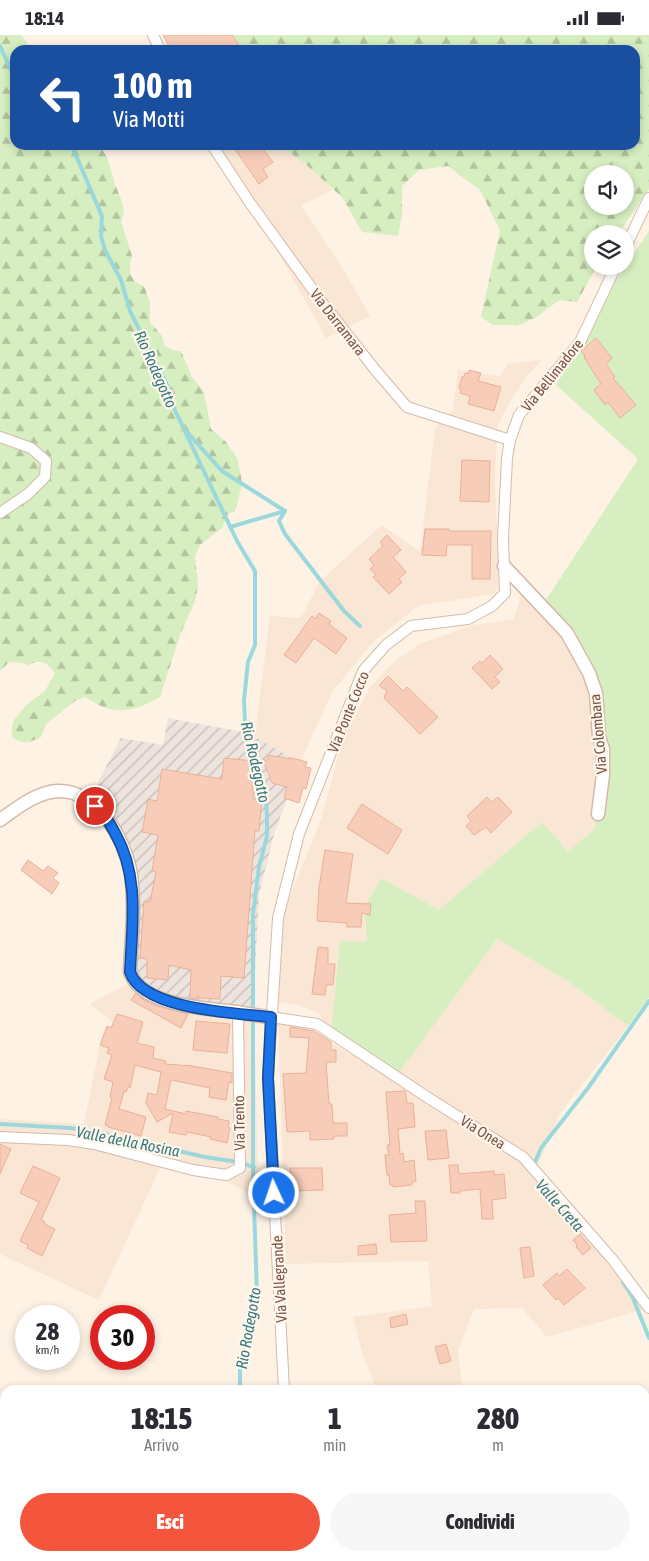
<!DOCTYPE html>
<html lang="it">
<head>
<meta charset="utf-8">
<style>
	body { margin:0; font-family:"Asap Condensed",sans-serif; background:#f7f7f7; color:#2b2b33; height:100vh; display:flex; flex-direction:column; font-size:19px; white-space:nowrap }
	* { box-sizing:border-box; margin:0 }
	p { font-size:16px; color:#7c7c81 }
	.icon { flex:none; width:28px; height:28px; fill:none; stroke:currentColor; stroke-width:2; stroke-linecap:round; stroke-linejoin:round }
	.map { position:relative; flex:1; overflow:hidden }
	.side { position:absolute; left:0px; top:1350px; width:650px; height:176px; display:flex; flex-direction:column; background:#fff; border-radius:15px 15px 0 0; box-shadow:0 2px 8px #0003 }
	.side>* { flex:none }
	.banner { position:absolute; left:10px; top:10px; width:630px; height:105px; border-radius:15px; box-shadow:0 2px 8px #0003; background:#1a4fa0; color:#fff; overflow:hidden }
	.buttons { position:absolute; left:584px; top:130px; display:grid; gap:10px }
	.buttons a { display:grid; place-items:center; width:50px; height:50px; border-radius:50%; background:#fff; box-shadow:0 2px 8px #0003; font-size:25px }
	.speed { position:absolute; left:15px; top:1270px; display:flex; gap:10px; font-size:25px; font-weight:700; text-align:center }
	.speed>* { display:grid; place-content:center; width:65px; height:65px; border-radius:50%; background:#fff; box-shadow:0 2px 8px #0003; line-height:1 }
	.speed small { font-size:12px; font-weight:400 }
	.speed .limit { border:8px solid #d22; background:#fff; color:#111 }
	.pin { position:absolute; display:grid; place-items:center; width:42px; height:42px; color:#fff; margin:-21px; border:2px solid #fff; border-radius:50%; box-shadow:0 1px 5px #0007 }
	.me { position:absolute; width:55px; margin:-28px; rotate:357deg; stroke-linejoin:round; filter:drop-shadow(0 0 4px #0008) }
	.turn { display:flex; align-items:center; gap:18px; height:105px; padding:0 20px; font-size:22px }
	.turn .icon { width:65px; height:65px; stroke-width:2.5 }
	.turn b { display:block; font-size:35px; line-height:42px }
	.eta { display:flex; justify-content:space-evenly; align-items:center; height:85px; text-align:center }
	.eta b { font-size:30px; font-weight:800; line-height:35px }
	.action { display:flex; gap:10px; margin-top:auto; padding:10px 20px }
	.action a { flex:1; height:58px; border-radius:30px; background:#f4563d; color:#fff; font-size:20px; font-weight:800; line-height:58px; text-align:center }
	.action a+a { background:#f7f7f7; color:#2b2b33 }
	.status { display:flex; justify-content:space-between; align-items:center; height:35px; padding:0 25px; background:#fff; direction:ltr }
	.status svg { height:14px; fill:currentColor }
	.map>svg:first-child { display:block }
	.residential { fill:#f9e6d4 }
	.industrial { fill:url(#industrial-furrows) }
	.green { fill:#d6eec0 }
	.forest { fill:url(#forest-firs); fill-rule:evenodd }
	.lines { fill:none; stroke-linecap:round; stroke-linejoin:round }
	.stream { stroke:#9bd8dd; stroke-width:4 }
	.building { fill:#f7ccb8; stroke:#ebb097 }
	.minor-casing { stroke:#d4baab; stroke-width:12 }
	.tertiary-casing { stroke:#d4baab; stroke-width:15 }
	.minor { stroke:#fff; stroke-width:10 }
	.tertiary { stroke:#fff; stroke-width:12 }
	.route-casing { stroke:#114b97; stroke-width:12 }
	.route { stroke:#1a73e8; stroke-width:9 }
	.labels { text-anchor:middle; dominant-baseline:central; stroke-width:4.5; stroke-linejoin:round; paint-order:stroke }
	.street-label { font-size:15px; fill:#7a5446; stroke:#fff6ec }
	.water-label { font-size:16px; font-style:italic; fill:#387b81; stroke:#fff6ec }
</style>
</head>
<body>
<div class="status"><b>18:14</b><svg viewBox="0 0 49 12"><path d="M0 12V9h3v3zM5 12V6h3v6zM10 12V3h3v9zM15 12V0h3v12zM26 1h20v11H26zM47 4h2v5h-2z"/></svg></div>
<div class="map">
<svg width="649" height="1526" viewBox="0 0 649 1526">
	<defs>
		<pattern id="industrial-furrows" width="10" height="10" patternUnits="userSpaceOnUse" patternTransform="scale(1.25)"><rect width="10" height="10" fill="#eee4de"/><path d="M-1 1l2-2M0 10L10 0M9 11l2-2" fill="none" stroke="#c6bbb6"/></pattern>
		<pattern id="forest-firs" width="22" height="20" patternUnits="userSpaceOnUse" patternTransform="scale(1.25)"><rect width="22" height="20" fill="#d6eec0"/><path d="M5 1l3.5 6h-7zM16 11l3.5 6h-7z" fill="#b3c39e"/></pattern>
	</defs>
	<rect width="100%" height="100%" fill="#fef2e4"/>
	<g class="residential">
		<polygon points="218,110 279,110 303,127 333,155 301,170 345,237 370,281 326,303"/>
		<polygon points="542,325 526,342 505,375 497,393 495,447 497,492 501,514 499,519 498,552 493,559 418,571 374,606 332,657 300,728 255,701 270,581 301,583 320,546 382,490 420,517 435,394 453,375 458,335 500,341 508,329"/>
		<polygon points="520,546 581,627 598,701 595,794 568,818 542,787 439,875 381,843 364,873 367,907 340,906 331,997 319,979 299,970 276,966 278,904 288,867 321,784 343,704 370,652 395,626 422,608 473,590 514,584 522,558"/>
		<polygon points="497,904 571,948 628,991 560,1078 537,1132 628,1235 645,1274 547,1302 522,1273 474,1274 458,1316 462,1352 445,1355 377,1355 363,1321 353,1282 432,1271 428,1226 286,1229 278,984 310,995 350,1019 398,1039"/>
		<polygon points="133,946 254,979 258,1138 260,1165 210,1137 163,1127 99,1265 0,1219 0,1084 84,1089 100,1010 113,987 90,969"/>
		<polygon points="0,1491 5,1494 5,1521 106,1521 107,1526 0,1526"/>
		<polygon points="328,1521 473,1521 474,1526 330,1526"/>
	</g>
	<polygon class="industrial" points="168,683 249,698 300,728 274,799 259,860 255,936 254,979 189,977 133,946 135,864 112,792 103,792 105,769 92,759 121,703 163,710"/>
	<polygon class="green" points="649,196 649,962 628,991 571,948 497,904 398,1039 331,997 340,906 367,907 364,873 381,843 439,875 542,787 568,817 595,794 598,701 581,627 544,568 638,424 556,350 607,259"/>
	<g class="forest">
		<path d="M0 0H21L33 15H15V110H99L107 122 115 149 122 167 124 177 121 186 132 221 130 230V239L135 247 144 251 150 268V287L162 301 164 310 172 315 181 316 192 342 204 357 211 394 226 407 237 423 241 441 242 450 235 476 228 479 222 493 200 510 195 521 198 551 195 566 180 600 160 662C145 671 128 678 110 674 102 673 93 666 85 662L75 666 46 689 41 702C29 708 24 710 12 702V691L14 685 26 670 45 656 55 638C45 626 43 624 28 630L22 628 9 627 0 636Z"/>
		<path d="M225 0H649V154L618 199H592V231H597L577 267 560 265 551 271 535 283 519 290H493L481 282 500 195 480 155 448 131 419 135 402 151V180L398 201 362 197 342 162 303 127 279 110H635V15H231ZM592 139H625V171H592Z"/>
	</g>
	<g class="lines">
		<g class="stream">
			<polyline points="0,11 15,44"/>
			<polyline points="70,110 74,116 102,181 101,201 105,215 121,245 130,276 170,356 172,369 237,506 255,536 255,610 248,627 244,665 245,688 253,731 265,754 267,781 267,801 259,832 253,879 253,1142 257,1260 240,1333 240,1355"/>
			<polyline points="187,397 222,436 285,476"/>
			<polyline points="285,476 279,486 285,499 344,576 360,591"/>
			<polyline points="230,492 285,476"/>
			<polyline points="0,1089 70,1093 100,1098 205,1122 238,1127 254,1132"/>
			<polyline points="533,1132 541,1113 588,1053 649,966"/>
			<polyline points="623,1247 633,1263 649,1303"/>
			<polyline points="195,1526 196,1521"/>
		</g>
	</g>
	<g class="building">
		<polygon points="163,0 232,0 242,15 171,15"/>
		<polygon points="232,110 260,110 273,127 263,134 268,142 259,149"/>
		<polygon points="596,303 612,323 606,329 615,342 613,343 636,370 620,383 608,367 605,370 594,355 601,349 584,322 585,321 581,316"/>
		<polygon points="469,335 481,338 478,346 501,352 494,376 468,369 470,361 460,358 461,354 459,353 462,342 464,342 465,338 468,339"/>
		<polygon points="462,425 490,426 489,467 460,466"/>
		<polygon points="425,494 449,494 449,496 491,496 490,544 472,544 472,510 447,510 446,521 422,520"/>
		<polygon points="387,500 401,515 393,522 406,537 399,544 402,547 389,559 373,542 376,540 370,534 374,530 369,524 383,511 380,507"/>
		<polygon points="319,578 331,586 329,589 347,603 336,619 314,603 296,628 284,620 312,581 315,584"/>
		<polygon points="490,620 503,634 495,642 500,647 492,654 472,633 480,626 482,628"/>
		<polygon points="388,641 403,656 407,652 438,682 420,699 384,663 387,656 379,650"/>
		<polygon points="268,720 291,724 292,723 307,727 305,732 311,733 306,754 303,753 299,768 284,763 287,752 272,748 263,725 268,725"/>
		<polygon points="224,723 255,726 252,750 254,764 262,765 259,796 255,796 244,943 221,941 220,964 198,963 198,960 196,964 190,963 191,935 169,930 168,945 147,943 147,924 140,923 144,866 150,867 156,837 152,836 158,800 142,797 148,764 157,766 162,734 222,744"/>
		<polygon points="487,762 492,767 498,762 512,777 491,798 486,792 474,800 466,791 471,786 467,781"/>
		<polygon points="362,769 402,795 388,819 347,793"/>
		<polygon points="325,815 353,819 346,868 371,869 370,880 362,878 361,892 347,892 347,888 317,886 319,853"/>
		<polygon points="28,825 43,836 48,831 58,838 53,843 59,848 52,859 21,835"/>
		<polygon points="318,912 328,913 328,929 335,929 333,950 326,950 325,960 312,959"/>
		<polygon points="136,958 144,965 158,971 188,979 181,993 131,965"/>
		<polygon points="117,979 143,987 137,1008 154,1012 153,1023 166,1026 165,1029 192,1031 232,1038 232,1048 229,1047 226,1065 209,1062 210,1053 171,1045 165,1074 186,1079 186,1076 218,1082 218,1084 229,1086 228,1092 230,1093 227,1108 210,1104 211,1102 187,1097 186,1100 169,1097 173,1078 157,1087 146,1068 148,1058 157,1060 161,1037 135,1030 130,1053 128,1052 126,1057 124,1056 119,1074 146,1082 141,1101 108,1092 108,1091 105,1090 112,1063 110,1062 113,1047 104,1044 112,1020 107,1018 109,1013 100,1010 107,991 111,993"/>
		<polygon points="196,986 230,989 227,1018 193,1015"/>
		<polygon points="290,992 314,996 331,1007 331,1015 336,1015 336,1027 326,1027 329,1069 332,1069 333,1088 347,1088 347,1101 334,1101 334,1104 310,1105 310,1096 287,1097 283,1039 306,1038 309,1003 290,1002"/>
		<polygon points="405,1056 407,1068 413,1068 415,1092 398,1094 400,1119 403,1118 404,1127 414,1125 416,1146 412,1147 412,1150 393,1152 393,1150 390,1150 389,1140 387,1140 385,1120 389,1120 387,1110 390,1110 386,1057"/>
		<polygon points="446,1095 449,1123 428,1125 425,1096"/>
		<polygon points="0,1109 11,1114 0,1139"/>
		<polygon points="449,1130 458,1130 459,1139 494,1136 494,1140 504,1139 506,1163 492,1165 493,1184 482,1184 480,1154 460,1156 460,1158 451,1158"/>
		<polygon points="33,1131 60,1143 41,1185 45,1187 44,1189 55,1194 42,1221 27,1213 28,1210 20,1206 39,1167 20,1158"/>
		<polygon points="290,1133 322,1133 323,1155 290,1156"/>
		<polygon points="415,1166 425,1166 427,1206 391,1207 389,1180 416,1178"/>
		<polygon points="580,1199 591,1213 583,1220 576,1212 577,1210 573,1205"/>
		<polygon points="376,1209 377,1219 358,1220 358,1211"/>
		<polygon points="530,1212 534,1241 524,1243 520,1213"/>
		<polygon points="567,1234 585,1253 564,1270 558,1263 556,1265 543,1250 557,1238 559,1241"/>
		<polygon points="406,1279 408,1289 391,1293 390,1283"/>
		<polygon points="446,1309 451,1326 440,1329 435,1312"/>
	</g>
	<g class="lines">
		<defs>
			<g id="minor">
				<polyline points="153,0 160,15"/>
				<polyline points="212,110 250,168 321,266 377,337 407,372 510,405"/>
				<polyline points="625,213 649,163"/>
				<polyline points="0,402 31,413 46,426 45,442 28,459 0,478"/>
				<polyline points="271,982 317,989 430,1064 523,1122 613,1225 649,1273"/>
				<polyline points="0,1102 68,1105 94,1109 193,1135 226,1140 240,1133 238,978"/>
				<polyline points="284,1355 268,1043 278,883 299,799 363,636 386,610 411,591 468,584 492,571 505,558 503,504 507,423 510,405 519,380 580,307 616,231"/>
				<polyline points="317,1521 318,1526"/>
			</g>
			<g id="tertiary">
				<polyline points="504,531 567,598 589,638 596,658 599,702 603,714 603,740 598,779"/>
				<path d="M0 785C17 773 35 758 57 756 100 754 130 812 132 849 135 879 131 908 130 937 142 972 206 973 237 977 248 979 259 981 271 982"/>
			</g>
		</defs>
		<use href="#minor" class="minor-casing"/>
		<use href="#tertiary" class="tertiary-casing"/>
		<use href="#minor" class="minor"/>
		<use href="#tertiary" class="tertiary"/>
	</g>
	<g class="lines">
		<defs>
			<path id="route" d="M95 771C104 778 109 787 115 798 140 842 132 889 130 937 143 975 236 978 271 982L268 1043 274 1158"/>
		</defs>
		<use href="#route" class="route-casing"/>
		<use href="#route" class="route"/>
	</g>
	<g class="labels">
		<g class="street-label">
			<text transform="translate(338 287) rotate(52)">Via Darramara</text>
			<text transform="translate(552 340) rotate(-51)">Via Bellimadore</text>
			<text transform="translate(348 677) rotate(-68)">Via Ponte Cocco</text>
			<text transform="translate(598 699) rotate(-95)">Via Colombara</text>
			<text transform="translate(239 1088) rotate(-91)">Via Trento</text>
			<text transform="translate(483 1097) rotate(32)">Via Onea</text>
			<text transform="translate(279 1244) rotate(-93)">Via Vallegrande</text>
		</g>
		<g class="water-label">
			<text transform="translate(156 334) rotate(66)">Rio Rodegotto</text>
			<text transform="translate(256 727) rotate(77)">Rio Rodegotto</text>
			<text transform="translate(128 1106) rotate(11)">Valle della Rosina</text>
			<text transform="translate(560 1170) rotate(48)">Valle Creta</text>
			<text transform="translate(248 1293) rotate(-80)">Rio Rodegotto</text>
		</g>
	</g>
</svg>
<div class="buttons">
<a><svg class="icon" aria-label="sound" viewBox="0 0 24 24"><path d="M4 9h4l5-4v14l-5-4H4zM17 9q2 3 0 6"/></svg></a>
<a><svg class="icon" aria-label="layers" viewBox="0 0 24 24"><path d="M12 4l9 5-9 5-9-5zM3 14l9 5 9-5"/></svg></a>
</div>
<div class="speed"><div>28<small>km/h</small></div><div class="limit">30</div></div>
<div class="pin" style="left:95px;top:771px;background:#d93025"><svg class="icon" aria-label="arrive" viewBox="0 0 24 24"><path d="M6 21V4h12l-3 4 3 4H6"/></svg></div>
<svg class="me" style="left:274px;top:1158px" viewBox="-20 -20 40 40"><circle r="17" fill="#1a73e8" stroke="#fff" stroke-width="3"/><path d="M0-11L8 9 0 5-8 9z" fill="#fff"/></svg>
<div class="banner">
<div class="turn"><svg class="icon" aria-label="left" viewBox="0 0 24 24"><path d="M17 20v-9H6M10 6l-5 5 5 5"/></svg><div><b>100 m</b>Via Motti</div></div>
</div>
<section class="side">
<div class="eta">
<div><b>18:15</b><p>Arrivo</p></div>
<div><b>1</b><p>min</p></div>
<div><b>280</b><p>m</p></div>
</div>
<div class="action"><a>Esci</a><a>Condividi</a></div>
</section>
</div>
</body>
</html>
